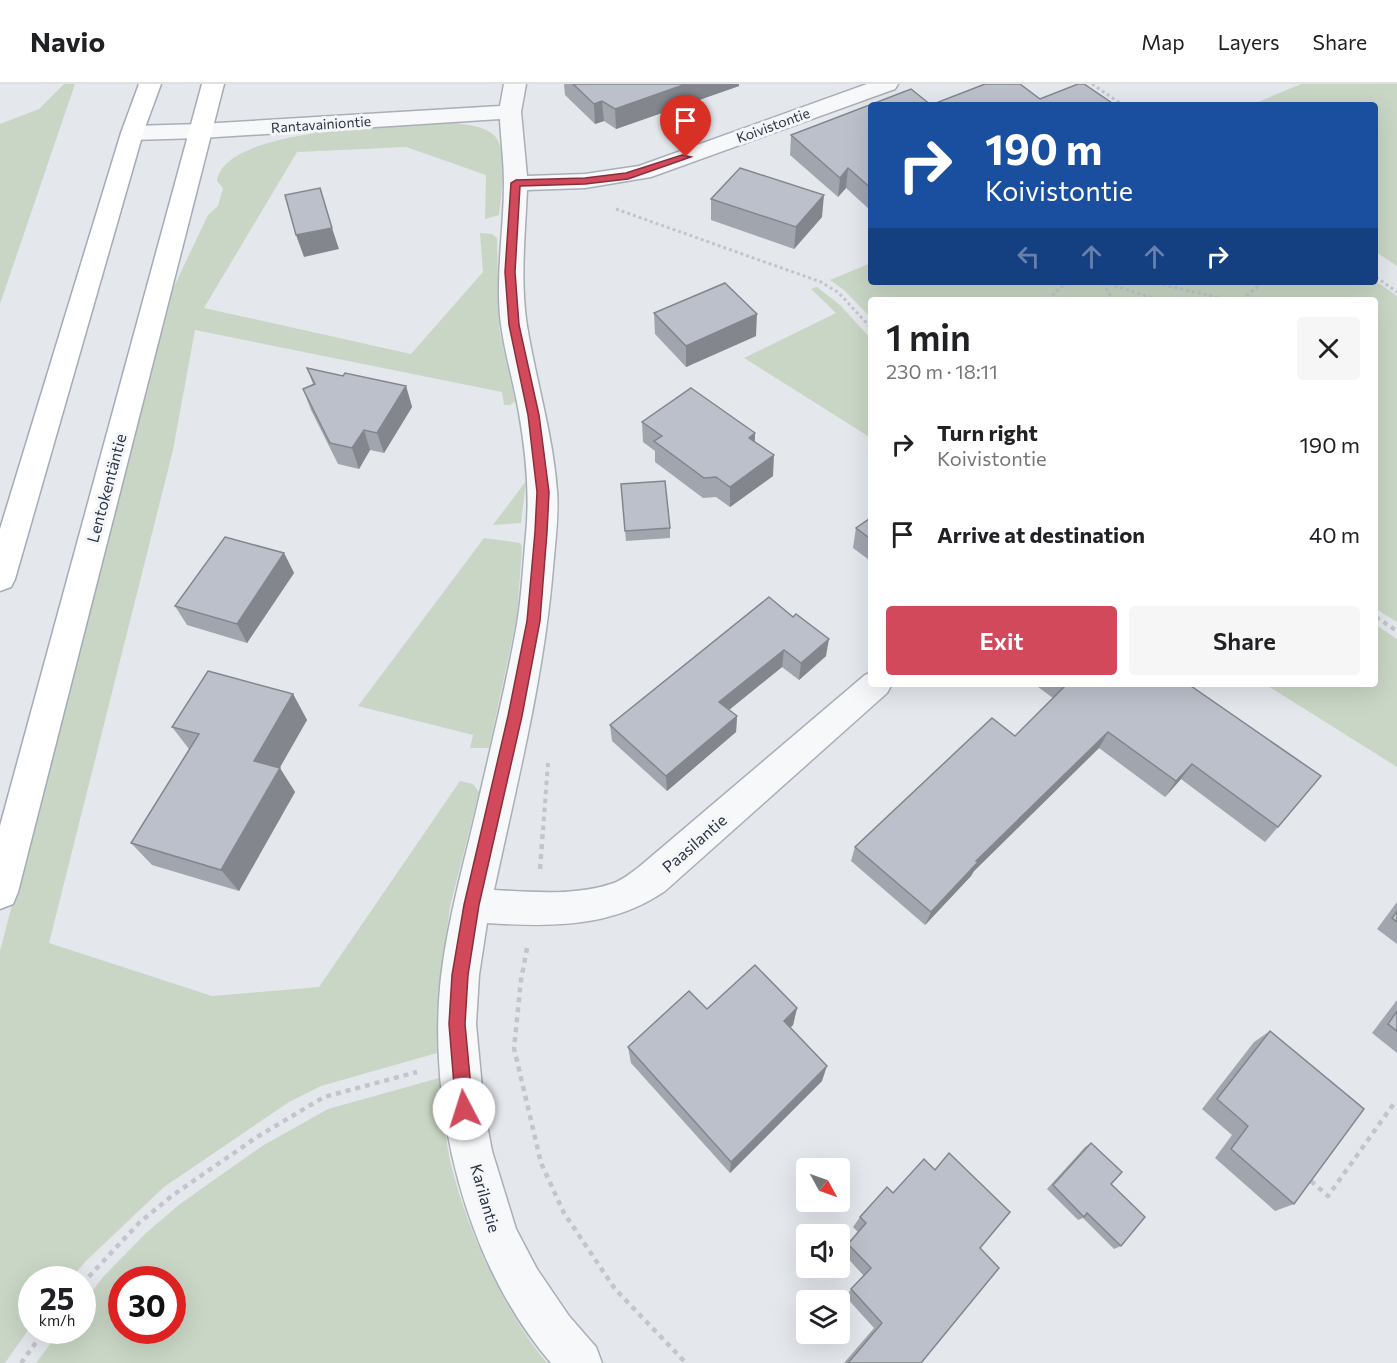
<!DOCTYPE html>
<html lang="en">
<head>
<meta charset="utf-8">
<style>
	body { margin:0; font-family:Commissioner,sans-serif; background:#f6f6f6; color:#202124; height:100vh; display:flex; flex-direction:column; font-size:22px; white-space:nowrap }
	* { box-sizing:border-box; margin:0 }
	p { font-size:20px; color:#757577 }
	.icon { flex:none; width:33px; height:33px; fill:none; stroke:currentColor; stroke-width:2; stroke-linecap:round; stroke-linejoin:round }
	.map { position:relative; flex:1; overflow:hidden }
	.side { position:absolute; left:868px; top:213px; width:510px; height:390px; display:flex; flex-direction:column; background:#fff; border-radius:6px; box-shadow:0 6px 24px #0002 }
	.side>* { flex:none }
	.hud { position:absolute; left:868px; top:18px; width:510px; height:183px; border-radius:6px; box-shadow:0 6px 24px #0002; background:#1a4fa0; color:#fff; overflow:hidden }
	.needle { width:39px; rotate:130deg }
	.buttons { position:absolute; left:796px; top:1074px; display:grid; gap:12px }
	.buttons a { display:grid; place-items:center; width:54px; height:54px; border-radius:6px; background:#fff; box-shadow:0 6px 24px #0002; font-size:30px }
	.speed { position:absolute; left:18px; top:1182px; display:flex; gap:12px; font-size:30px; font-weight:700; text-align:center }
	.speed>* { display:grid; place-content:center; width:78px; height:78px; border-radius:50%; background:#fff; box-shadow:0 6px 24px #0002; line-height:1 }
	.speed small { font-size:15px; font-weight:400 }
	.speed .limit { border:9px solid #d22; background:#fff; color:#111 }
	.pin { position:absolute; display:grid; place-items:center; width:51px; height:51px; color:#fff; margin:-62px -26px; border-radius:50% 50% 50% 0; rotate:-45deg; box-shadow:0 0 6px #0007 }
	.pin .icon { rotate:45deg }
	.me { position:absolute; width:66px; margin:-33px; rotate:355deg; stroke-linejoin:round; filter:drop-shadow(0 0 4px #0008) }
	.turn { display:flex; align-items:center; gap:21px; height:126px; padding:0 18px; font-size:27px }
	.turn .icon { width:78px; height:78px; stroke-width:2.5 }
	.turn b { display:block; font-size:42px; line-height:51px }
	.lanes { display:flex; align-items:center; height:57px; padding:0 18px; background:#0003; justify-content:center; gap:30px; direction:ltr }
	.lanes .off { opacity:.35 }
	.round { display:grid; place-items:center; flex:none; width:63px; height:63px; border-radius:6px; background:#f6f6f6 }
	.headline { display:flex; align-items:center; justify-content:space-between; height:102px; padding:0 18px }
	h1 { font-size:36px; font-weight:600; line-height:45px }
	.cta { display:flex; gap:12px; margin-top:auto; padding:12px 18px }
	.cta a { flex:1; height:69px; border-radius:6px; background:#d1495b; color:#fff; font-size:24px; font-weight:600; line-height:69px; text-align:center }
	.cta a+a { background:#f6f6f6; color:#202124 }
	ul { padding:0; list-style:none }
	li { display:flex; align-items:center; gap:18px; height:90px; padding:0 18px }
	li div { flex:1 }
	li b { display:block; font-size:22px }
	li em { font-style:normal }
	header { display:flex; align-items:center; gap:36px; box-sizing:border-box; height:84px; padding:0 30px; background:#fff; border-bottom:2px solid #e0e0e0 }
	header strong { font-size:28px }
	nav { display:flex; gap:33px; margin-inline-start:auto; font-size:21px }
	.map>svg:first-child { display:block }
	.green { fill:#c9d6c5; fill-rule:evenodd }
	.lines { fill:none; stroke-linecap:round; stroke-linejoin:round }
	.minor-casing { stroke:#a9aeb7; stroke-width:3 }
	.major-casing { stroke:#a3abb8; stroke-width:3 }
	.path-far2 { stroke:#c2c5cb; stroke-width:3; stroke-dasharray:3 3; stroke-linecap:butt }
	.path-far1 { stroke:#c2c5cb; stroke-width:4; stroke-dasharray:4.5 4.5; stroke-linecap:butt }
	.path { stroke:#c2c5cb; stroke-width:4.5; stroke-dasharray:5 5; stroke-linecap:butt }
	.minor { fill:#f7f8fa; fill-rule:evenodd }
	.major { fill:#fff; fill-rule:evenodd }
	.wall { fill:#a1a5ae }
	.shaded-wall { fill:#83868d }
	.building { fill:#bbc0ca; stroke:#83868d; stroke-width:1.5 }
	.route { fill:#d1495b; stroke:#882f3b; stroke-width:1.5 }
	.labels { text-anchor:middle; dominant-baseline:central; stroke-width:6; stroke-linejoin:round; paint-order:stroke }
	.far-street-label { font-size:14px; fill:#2b3445; stroke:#f4f6f9 }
	.street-label { font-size:16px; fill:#2b3445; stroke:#f4f6f9 }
</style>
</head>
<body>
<header>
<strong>Navio</strong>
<nav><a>Map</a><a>Layers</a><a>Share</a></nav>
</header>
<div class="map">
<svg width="1397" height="1279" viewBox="0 0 1397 1279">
	<rect width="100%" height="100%" fill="#e4e7ec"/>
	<g class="green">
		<polygon points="64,0 75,0 0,220 0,40 39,25"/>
		<polygon points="1301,0 1397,0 1397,182 1376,168 1376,21 1251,21"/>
		<path d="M455 39C468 41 485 42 495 52 508 66 501 113 499 131L485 135 486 91 406 63 297 68 204 224 411 270 483 188 480 149 492 150 497 154 499 244 515 317 510 321H504L502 308 195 246 173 366 49 859 212 912 319 903 460 697 473 700 479 708 450 823 440 899 437 969 321 1002 289 1018 164 1103 87 1176 70 1195 32 1196 31 1242 5 1279H0V867L171 209 208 131 218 122 223 104 217 97C225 41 410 42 455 39Z"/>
		<polygon points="871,179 872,198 1376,197 1397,212 1397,538 1376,525 1376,216 872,216 871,234 844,206 830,196"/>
		<polygon points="817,203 840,221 871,255 871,354 744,274 836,229 811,205"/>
		<polygon points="526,397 521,439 493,441"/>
		<polygon points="484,454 520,459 522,463 517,533 489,664 470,664 473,651 358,622"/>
		<polygon points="1376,541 1397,555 1397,683 1265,600 1376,600"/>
		<path d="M439 994C443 1021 444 1050 450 1076 465 1142 504 1228 547 1279H36L60 1247 82 1246 83 1219 103 1193 146 1149 180 1120 262 1062 328 1025ZM122 1196H172V1246H122Z"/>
	</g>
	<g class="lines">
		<defs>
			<path id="minor" d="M504 0H526L521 28 527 92 585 90 639 82 867 0H898L895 5 651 93 585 104 527 106C525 151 520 197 527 242 536 297 553 351 557 407 559 432 555 459 553 484 544 593 517 699 494 806 531 808 574 812 611 800 621 797 631 789 639 783L865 591 872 588V600H892L887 609 665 807C611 844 551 843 487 839L479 891 476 940 484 1025 492 1067 516 1145 537 1185 569 1232 596 1263 602 1279H551C465 1179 427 1022 441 893 448 835 464 779 477 723 491 662 506 602 517 540 522 511 523 480 526 451 530 410 526 369 519 329 514 300 505 270 501 241 495 193 504 147 504 99 504 78 501 56 500 35L201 54 132 56 124 54 121 49 124 44 132 42 201 40 500 22Z"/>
			<g id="major">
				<polygon points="139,0 161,0 143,49 15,495 11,503 0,507 0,445 121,49"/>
				<polygon points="202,0 224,0 18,808 13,820 0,825 0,742"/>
			</g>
		</defs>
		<use href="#minor" class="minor-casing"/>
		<use href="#major" class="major-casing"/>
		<g class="path-far2">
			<polyline points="1092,0 1123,21"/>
			<polyline points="616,125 821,198 839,209 872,245"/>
			<polyline points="1376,193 1397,208"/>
			<polyline points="1103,198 1159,216"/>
			<polyline points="1151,198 1229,216"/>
			<polyline points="1103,199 1113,216"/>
			<polyline points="1048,216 1061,203 1071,198"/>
			<polyline points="1242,216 1263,198"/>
		</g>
		<g class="path-far1">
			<polyline points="1376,533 1397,547"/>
			<polyline points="543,746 548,679"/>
		</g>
		<g class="path">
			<polyline points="540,785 543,745"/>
			<polyline points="527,864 521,896 514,964 541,1079 564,1129 615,1205 686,1279"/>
			<polyline points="1311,1097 1328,1112 1395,1018"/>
			<polyline points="82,1200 139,1139 173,1111 257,1053 324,1013 417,988"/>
			<polyline points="21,1279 45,1246"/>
		</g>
		<use href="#minor" class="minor"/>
		<use href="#major" class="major"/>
	</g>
	<g class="wall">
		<polygon points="564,0 739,0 739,2 616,45 604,37 595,40 565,11"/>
		<polygon points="985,0 1020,0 1040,15 1078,0 1084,0 1115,21 872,21 872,125 870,126 846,104 838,113 790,71 791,51 911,5 931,21"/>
		<polygon points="711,115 822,133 794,165 711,136"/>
		<polygon points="654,229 756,252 686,283 655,250"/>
		<polygon points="307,284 343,292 406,302 412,323 384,369 370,366 359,385 338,380 311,326 303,305 313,300"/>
		<polygon points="642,338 755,349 755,357 773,392 730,423 716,413 703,414 655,378 655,367 643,358"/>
		<polygon points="621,400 670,444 670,454 626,457"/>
		<polygon points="872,433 872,478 853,464 856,444"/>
		<polygon points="284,469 294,489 247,559 187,541 175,522"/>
		<polygon points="769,513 826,572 799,596 782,583 729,626 737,632 736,648 667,707 612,657 610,641"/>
		<polygon points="1034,600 1188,600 1278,743 1265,758 1181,695 1165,713 1099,664 974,787 971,792 925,841 851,777 855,763 1015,652 1053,614"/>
		<polygon points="293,610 307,636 279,684 295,708 239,807 152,781 131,759 189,665 172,643"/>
		<polygon points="1397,818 1397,860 1377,845"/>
		<polygon points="1397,916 1397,969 1372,949"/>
		<polygon points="797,924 793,941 790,944 822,997 730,1089 631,979 628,963 707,925"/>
		<polygon points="1270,947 1294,1120 1275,1127 1215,1074 1232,1051 1202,1025 1254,958"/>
		<polygon points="1091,1059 1111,1100 1121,1162 1114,1165 1083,1134 1078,1136 1047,1105 1085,1063"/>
		<polygon points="893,1109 980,1164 921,1279 844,1279 874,1244 845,1212 864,1192 842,1168 858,1148 853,1143 860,1133"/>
	</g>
	<g class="shaded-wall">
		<polygon points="686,0 739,0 739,2 616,45 615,25"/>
		<polygon points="602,17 604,37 595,40 594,20"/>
		<polygon points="848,84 846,104 838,113 840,94"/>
		<polygon points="824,111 822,133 794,165 796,143"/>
		<polygon points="332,144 339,165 304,173 296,151"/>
		<polygon points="757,230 756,252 686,283 686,262"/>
		<polygon points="406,302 412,323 384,369 377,349"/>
		<polygon points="364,346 370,366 359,385 352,364"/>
		<polygon points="755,349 754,370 749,354"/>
		<polygon points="774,371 773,392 730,423 730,403"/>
		<polygon points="284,469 294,489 247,559 237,540"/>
		<polygon points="829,555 826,572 799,596 801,579"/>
		<polygon points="784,566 782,583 719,634 719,618"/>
		<polygon points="293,610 307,636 270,701 254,677"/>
		<polygon points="737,632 736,648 667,707 666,692"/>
		<polygon points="1108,648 1099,664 974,787 971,792 925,841 931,828 976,777"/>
		<polygon points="1192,680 1181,695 1165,713 1176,697"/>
		<polygon points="280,684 295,708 239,807 221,786"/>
		<polygon points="797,924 793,941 780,954 784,937"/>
		<polygon points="827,982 822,997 730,1089 731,1078"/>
	</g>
	<g class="building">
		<polygon points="573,0 686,0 615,25 602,17 594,20"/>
		<polygon points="985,0 1020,0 1040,15 1078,0 1084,0 1115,21 872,21 872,105 848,84 840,94 791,51 911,5 931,21"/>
		<polygon points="740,84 824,111 796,143 711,115"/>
		<polygon points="320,104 332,144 296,151 285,111"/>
		<polygon points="725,199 757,230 686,262 654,229"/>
		<polygon points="307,284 343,292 345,289 406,302 377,349 364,346 352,364 330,359 303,305 315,300"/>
		<polygon points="691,304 755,349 749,354 774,371 730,403 716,393 704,394 654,357 662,352 642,338"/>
		<polygon points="665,397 670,444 625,447 621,400"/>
		<polygon points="872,433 872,456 856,444"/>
		<polygon points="225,453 284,469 237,540 175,522"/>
		<polygon points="769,513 793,533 796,530 829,555 801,579 784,566 719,618 737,632 666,692 610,641"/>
		<polygon points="208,587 293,610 254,677 280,684 221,786 131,759 199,650 172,643"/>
		<polygon points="1065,600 1188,600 1321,692 1278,743 1192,680 1176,697 1108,648 976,777 978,778 931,828 855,763 992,634 1015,652 1066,601"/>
		<polygon points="1397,827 1397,838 1392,834"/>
		<polygon points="755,881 797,924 784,937 827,982 731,1078 628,963 689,907 707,925"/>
		<polygon points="1397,927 1397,947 1388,940"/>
		<polygon points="1270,947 1364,1025 1294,1120 1231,1065 1248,1042 1217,1015"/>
		<polygon points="1091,1059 1122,1088 1111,1100 1145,1133 1121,1162 1087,1129 1084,1133 1053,1101"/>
		<polygon points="949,1069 1010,1128 980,1164 999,1184 921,1279 848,1279 882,1239 851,1205 871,1184 848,1160 866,1139 860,1133 887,1103 893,1109 924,1075 935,1086"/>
	</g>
	<polygon class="route" points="682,71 691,73 628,95 585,100 520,102 515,188 519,241 539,331 549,408 547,448 540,537 522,632 479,821 468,891 465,940 473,1025 470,1031 464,1033 458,1031 456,1025 449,940 452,891 464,821 508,632 527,537 535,448 537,408 528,331 509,241 505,188 511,99 516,96 585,94 626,89"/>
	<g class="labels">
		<g class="far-street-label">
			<text transform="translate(321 40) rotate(-4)">Rantavainiontie</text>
			<text transform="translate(773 41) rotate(-20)">Koivistontie</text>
		</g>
		<g class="street-label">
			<text transform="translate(106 404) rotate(-75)">Lentokentäntie</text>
			<text transform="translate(694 759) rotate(-41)">Paasilantie</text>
			<text transform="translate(486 1114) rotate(74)">Karilantie</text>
		</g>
	</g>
</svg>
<div class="buttons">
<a><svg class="needle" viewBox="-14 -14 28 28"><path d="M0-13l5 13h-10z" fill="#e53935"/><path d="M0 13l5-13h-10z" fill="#757577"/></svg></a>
<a><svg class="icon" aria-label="sound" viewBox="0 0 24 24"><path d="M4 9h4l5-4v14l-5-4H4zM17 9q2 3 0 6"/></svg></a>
<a><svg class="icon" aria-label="layers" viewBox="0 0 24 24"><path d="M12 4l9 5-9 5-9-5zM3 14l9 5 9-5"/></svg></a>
</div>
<div class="speed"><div>25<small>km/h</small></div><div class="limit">30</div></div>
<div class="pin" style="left:686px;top:73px;background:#d93025"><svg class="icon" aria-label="arrive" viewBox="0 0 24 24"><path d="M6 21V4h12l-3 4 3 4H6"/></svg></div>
<svg class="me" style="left:464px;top:1025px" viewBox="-20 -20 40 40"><circle r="19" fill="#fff"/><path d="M0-13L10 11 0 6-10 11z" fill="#d1495b"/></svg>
<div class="hud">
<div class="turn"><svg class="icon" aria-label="right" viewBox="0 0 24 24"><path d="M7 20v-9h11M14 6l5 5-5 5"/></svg><div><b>190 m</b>Koivistontie</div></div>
<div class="lanes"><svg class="icon off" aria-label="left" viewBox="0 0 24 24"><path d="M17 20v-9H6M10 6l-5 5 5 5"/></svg><svg class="icon off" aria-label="ahead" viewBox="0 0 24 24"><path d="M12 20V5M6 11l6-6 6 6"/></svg><svg class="icon off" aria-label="ahead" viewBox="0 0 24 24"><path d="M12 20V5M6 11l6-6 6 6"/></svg><svg class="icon" aria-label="right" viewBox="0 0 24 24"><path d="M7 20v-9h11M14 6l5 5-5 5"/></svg></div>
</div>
<section class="side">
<div class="headline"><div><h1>1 min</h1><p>230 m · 18:11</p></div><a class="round"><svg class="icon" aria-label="close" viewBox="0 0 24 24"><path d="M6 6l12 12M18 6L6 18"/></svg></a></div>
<ul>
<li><svg class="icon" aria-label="right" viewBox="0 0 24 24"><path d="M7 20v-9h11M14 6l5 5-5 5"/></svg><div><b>Turn right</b><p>Koivistontie</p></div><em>190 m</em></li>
<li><svg class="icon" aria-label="arrive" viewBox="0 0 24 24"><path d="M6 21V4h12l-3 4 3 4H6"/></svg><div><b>Arrive at destination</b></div><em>40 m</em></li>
</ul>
<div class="cta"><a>Exit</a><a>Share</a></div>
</section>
</div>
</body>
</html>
